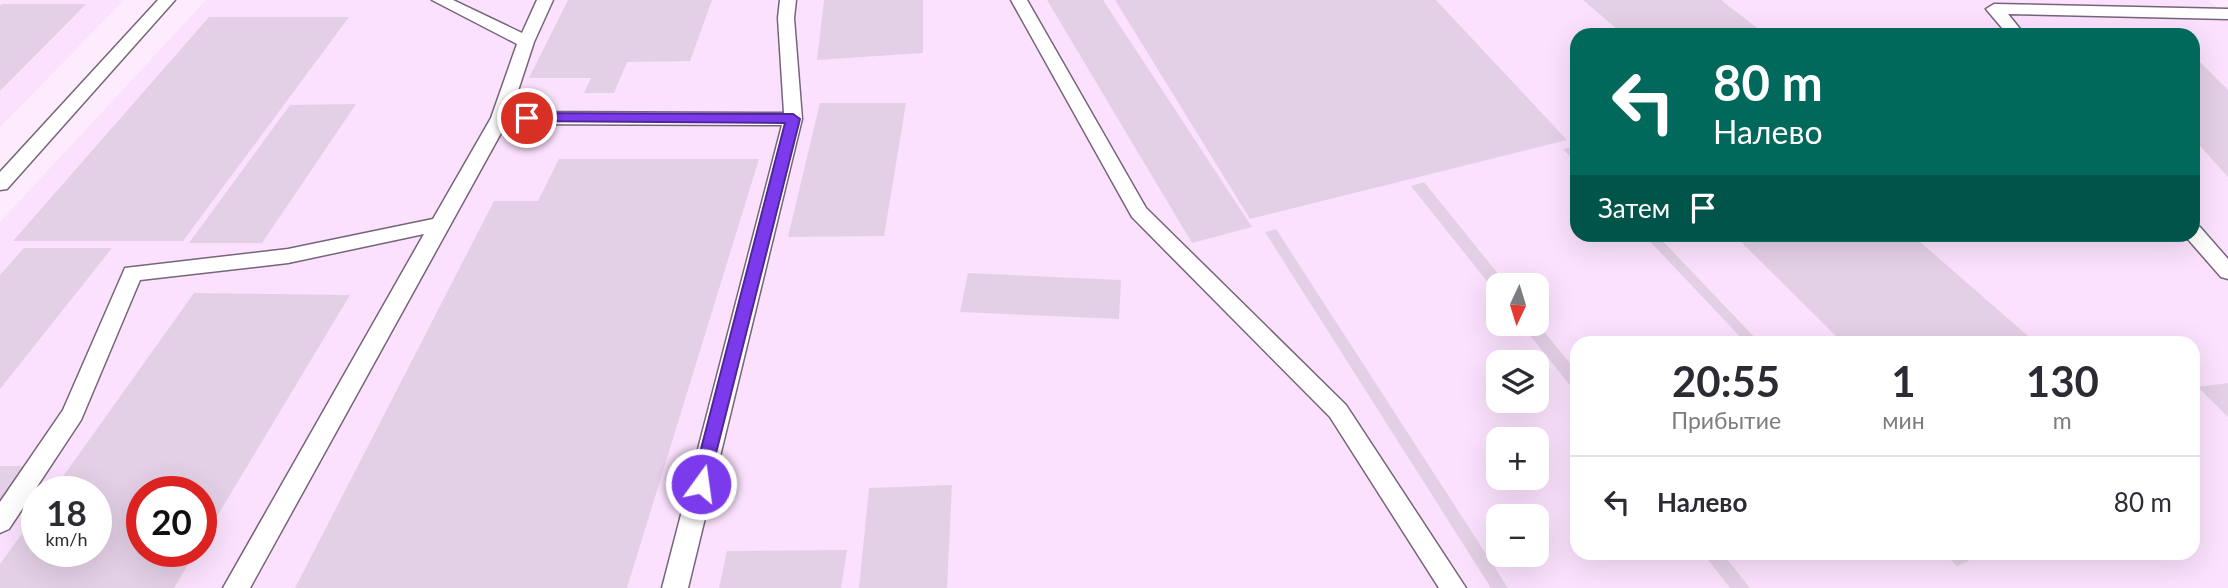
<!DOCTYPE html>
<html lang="ru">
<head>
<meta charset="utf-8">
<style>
	body { margin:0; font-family:Lato,sans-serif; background:#f7f7f7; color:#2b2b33; height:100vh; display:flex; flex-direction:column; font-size:26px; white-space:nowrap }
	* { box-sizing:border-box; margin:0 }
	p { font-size:23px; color:#7c7c81 }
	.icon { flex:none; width:38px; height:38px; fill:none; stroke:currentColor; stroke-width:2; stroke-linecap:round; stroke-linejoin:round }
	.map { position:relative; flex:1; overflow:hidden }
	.details { position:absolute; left:1570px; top:336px; width:630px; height:224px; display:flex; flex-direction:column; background:#fff; border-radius:21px; box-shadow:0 7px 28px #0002 }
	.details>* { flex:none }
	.top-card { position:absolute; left:1570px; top:28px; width:630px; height:214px; border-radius:21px; box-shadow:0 7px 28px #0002; background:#00695c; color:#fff; overflow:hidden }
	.needle { width:46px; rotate:184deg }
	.tools { position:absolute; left:1486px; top:273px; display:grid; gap:14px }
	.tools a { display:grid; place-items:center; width:63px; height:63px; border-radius:14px; background:#fff; box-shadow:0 7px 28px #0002; font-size:35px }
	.speed { position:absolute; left:21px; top:476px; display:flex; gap:14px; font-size:35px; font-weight:700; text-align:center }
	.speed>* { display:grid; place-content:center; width:91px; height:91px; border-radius:50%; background:#fff; box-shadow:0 7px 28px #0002; line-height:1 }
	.speed small { font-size:18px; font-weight:400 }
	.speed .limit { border:10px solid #d22; background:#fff; color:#111 }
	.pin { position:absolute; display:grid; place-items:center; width:60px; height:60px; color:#fff; margin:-30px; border:4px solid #fff; border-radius:50%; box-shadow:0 2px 7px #0007 }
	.me { position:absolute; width:77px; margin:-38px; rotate:14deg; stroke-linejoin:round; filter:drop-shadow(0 0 5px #0008) }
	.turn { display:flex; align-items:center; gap:24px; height:147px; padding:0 28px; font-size:32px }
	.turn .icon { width:91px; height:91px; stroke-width:2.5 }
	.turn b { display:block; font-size:49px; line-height:60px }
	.then { display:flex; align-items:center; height:66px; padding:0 28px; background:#0003; gap:14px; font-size:26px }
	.eta { display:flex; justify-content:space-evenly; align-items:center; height:119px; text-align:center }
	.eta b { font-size:42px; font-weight:700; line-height:49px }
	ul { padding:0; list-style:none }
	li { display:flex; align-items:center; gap:21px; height:91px; padding:0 28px; border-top:2px solid #e1e1e2 }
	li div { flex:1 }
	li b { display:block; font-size:26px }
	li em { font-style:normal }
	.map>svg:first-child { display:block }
	.built { fill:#fbe1fd; fill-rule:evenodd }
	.building { fill:#e4d0e6 }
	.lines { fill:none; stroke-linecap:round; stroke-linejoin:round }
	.service-casing { stroke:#766578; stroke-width:3 }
	.service { fill:#fff; fill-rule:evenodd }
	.route { fill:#7c3aed; stroke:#51269a; stroke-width:2 }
</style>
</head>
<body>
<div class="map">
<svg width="2228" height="588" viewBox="0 0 2228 588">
	<rect width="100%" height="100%" fill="#fcecfd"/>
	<g class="built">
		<polygon points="0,0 124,0 0,127"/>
		<path d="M206 0H2209L2228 18V588H0V222ZM1577 35H2193V234H1577ZM1498 285H1536V324H1498ZM1577 343H2193V553H1577ZM1498 362H1536V401H1498ZM1498 439H1536V478H1498ZM37 492H96V551H37ZM142 492H201V551H142ZM1498 516H1536V555H1498Z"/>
	</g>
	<g class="building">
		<polygon points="568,0 712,0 690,61 627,62 614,93 584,93 591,78 529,78"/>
		<polygon points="824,0 923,0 923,53 817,60"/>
		<polygon points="1047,0 1103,0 1252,227 1192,243"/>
		<polygon points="1115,0 1436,0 1567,140 1250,219"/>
		<polygon points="1583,0 1721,0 1766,35 1624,35"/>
		<polygon points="2,4 86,4 0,91 0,6"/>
		<polygon points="209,17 349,17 183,241 13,241"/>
		<polygon points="2193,55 2228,90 2228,177 2193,138"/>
		<polygon points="820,103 906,103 884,236 788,237"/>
		<polygon points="356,104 262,243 189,243 290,105"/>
		<polygon points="1572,147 1577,151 1577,164 1563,149"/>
		<polygon points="559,159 759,159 627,588 295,588 494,201 538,201"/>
		<polygon points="1424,182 1507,285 1498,285 1498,295 1411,186"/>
		<polygon points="1276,229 1508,588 1491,588 1265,232"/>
		<polygon points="1643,234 1656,234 1760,343 1746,343"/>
		<polygon points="1733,234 1911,234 2036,343 1843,343"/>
		<polygon points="2045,234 2143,234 2146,238 2048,238"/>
		<polygon points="24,248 112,248 0,389 0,275"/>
		<polygon points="968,273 1121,280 1119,319 960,312"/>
		<polygon points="194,293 350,295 201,543 201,492 142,492 142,551 196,551 174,588 0,588 0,564 37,513 37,551 96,551 96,492 52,492"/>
		<polygon points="1521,324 1538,324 1577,372 1577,394"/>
		<polygon points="2228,383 2228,417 2198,387"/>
		<polygon points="0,466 26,466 0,503"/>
		<polygon points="952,485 947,588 859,588 869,488"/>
		<polygon points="847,550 841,588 719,588 727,551"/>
		<polygon points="1703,553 1722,553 1750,588 1730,588"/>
		<polygon points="1944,553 1961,553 1969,561 1957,566"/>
	</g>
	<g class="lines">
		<defs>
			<g id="service">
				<polygon points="158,0 175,0 7,189 0,190 0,172"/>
				<polygon points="432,0 453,0 522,33 537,0 553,0 534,42 511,112 784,113 778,18 780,0 796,0 794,18 802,119 688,588 662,588 782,125 506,124 250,588 223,588 424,234 288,263 140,280 81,420 9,529 0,533 0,502 63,410 125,268 288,249 433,219 491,118 517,44"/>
				<polygon points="1011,0 1027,0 1146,208 1346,405 1466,588 1439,588 1330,417 1132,217"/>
				<polygon points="1994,4 2228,9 2228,19 2008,14 2025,35 2008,35 1986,9"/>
				<polygon points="2193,225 2200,227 2228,259 2228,279 2221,277 2186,237 2184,234 2193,234"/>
			</g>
		</defs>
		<use href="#service" class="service-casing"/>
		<use href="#service" class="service"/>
	</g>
	<polygon class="route" points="527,113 793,114 800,119 707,489 694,489 692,484 785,123 522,121 520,118"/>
</svg>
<div class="tools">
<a><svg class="needle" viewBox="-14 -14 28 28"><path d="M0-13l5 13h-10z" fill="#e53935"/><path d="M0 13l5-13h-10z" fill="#7c7c81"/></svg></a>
<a><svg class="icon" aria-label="layers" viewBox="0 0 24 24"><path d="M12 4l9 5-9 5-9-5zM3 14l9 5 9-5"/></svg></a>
<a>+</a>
<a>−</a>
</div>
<div class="speed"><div>18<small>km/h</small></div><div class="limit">20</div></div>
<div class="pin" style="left:527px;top:118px;background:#d93025"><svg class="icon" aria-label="arrive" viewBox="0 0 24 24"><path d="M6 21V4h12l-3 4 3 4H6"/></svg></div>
<svg class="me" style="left:701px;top:484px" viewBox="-20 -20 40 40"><circle r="17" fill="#7c3aed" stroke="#fff" stroke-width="3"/><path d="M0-11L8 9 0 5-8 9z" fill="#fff"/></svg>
<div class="top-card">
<div class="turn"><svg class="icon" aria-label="left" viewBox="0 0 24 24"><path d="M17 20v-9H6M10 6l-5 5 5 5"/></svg><div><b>80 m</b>Налево</div></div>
<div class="then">Затем<svg class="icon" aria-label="arrive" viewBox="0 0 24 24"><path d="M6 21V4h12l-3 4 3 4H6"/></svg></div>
</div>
<section class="details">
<div class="eta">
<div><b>20:55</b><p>Прибытие</p></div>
<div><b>1</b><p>мин</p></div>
<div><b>130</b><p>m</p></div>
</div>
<ul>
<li><svg class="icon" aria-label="left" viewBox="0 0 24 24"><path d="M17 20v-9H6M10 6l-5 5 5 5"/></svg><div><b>Налево</b></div><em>80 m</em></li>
</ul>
</section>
</div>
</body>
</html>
